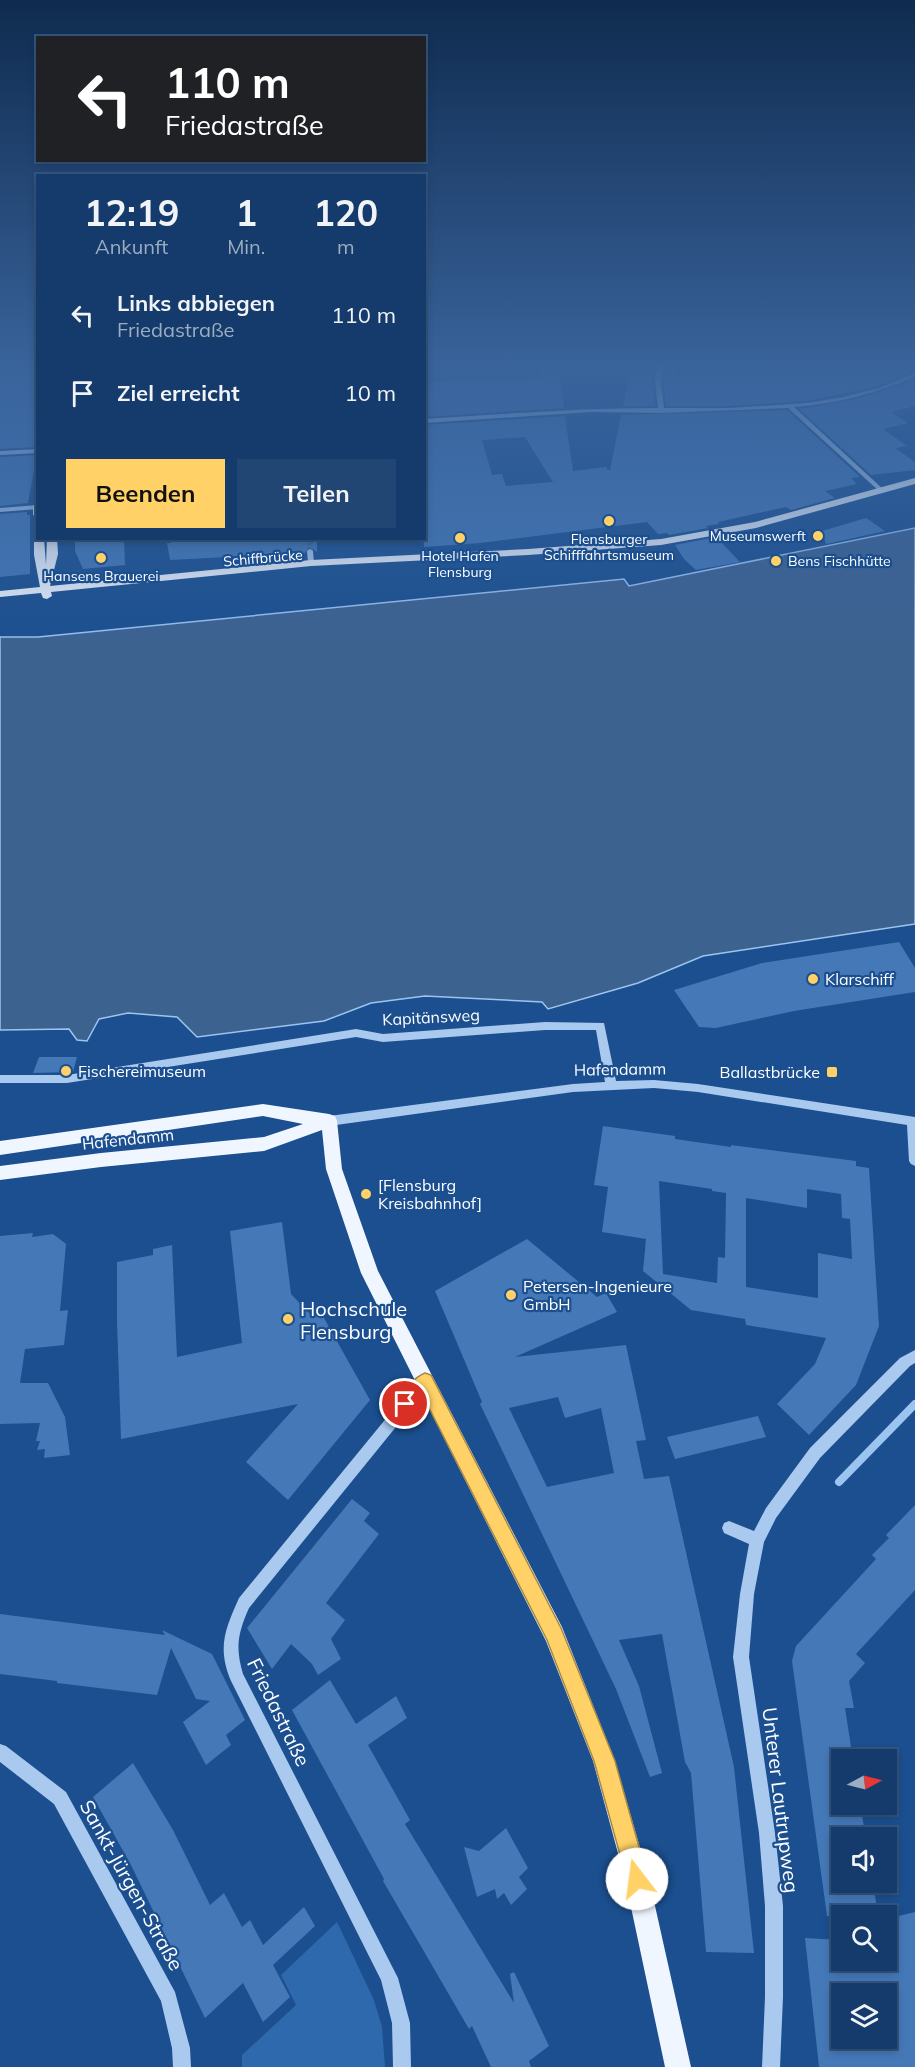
<!DOCTYPE html>
<html lang="de">
<head>
<meta charset="utf-8">
<style>
	body { margin:0; font-family:Mulish,sans-serif; background:#214673; color:#f1f3f6; height:100vh; display:flex; flex-direction:column; font-size:22px; white-space:nowrap }
	* { box-sizing:border-box; margin:0 }
	p { font-size:20px; color:#9dadc1 }
	.icon { flex:none; width:33px; height:33px; fill:none; stroke:currentColor; stroke-width:2; stroke-linecap:round; stroke-linejoin:round }
	.map { position:relative; flex:1; overflow:hidden }
	.drawer { position:absolute; left:36px; top:174px; width:390px; height:366px; display:flex; flex-direction:column; background:#143b6b; border-radius:0px; box-shadow:0 3px 9px #0003,0 0 0 2px #33557e }
	.drawer>* { flex:none }
	.banner { position:absolute; left:36px; top:36px; width:390px; height:126px; border-radius:0px; box-shadow:0 3px 9px #0003,0 0 0 2px #33557e; background:#202124; color:#fff; overflow:hidden }
	.needle { width:39px; rotate:83deg }
	.buttons { position:absolute; left:831px; top:1749px; display:grid; gap:12px }
	.buttons a { display:grid; place-items:center; width:66px; height:66px; border-radius:0px; background:#143b6b; box-shadow:0 3px 9px #0003,0 0 0 2px #33557e; font-size:30px }
	.pin { position:absolute; display:grid; place-items:center; width:51px; height:51px; color:#fff; margin:-26px; border:3px solid #fff; border-radius:50%; box-shadow:0 2px 6px #0007 }
	.me { position:absolute; width:66px; margin:-33px; rotate:345deg; stroke-linejoin:round; filter:drop-shadow(0 0 4px #0008) }
	.turn { display:flex; align-items:center; gap:21px; height:126px; padding:0 30px; font-size:27px }
	.turn .icon { width:78px; height:78px; stroke-width:2.5 }
	.turn b { display:block; font-size:42px; line-height:51px }
	.eta { display:flex; justify-content:space-evenly; align-items:center; height:102px; text-align:center }
	.eta b { font-size:36px; font-weight:700; line-height:42px }
	.button { display:flex; gap:12px; margin-top:auto; padding:12px 30px }
	.button a { flex:1; height:69px; border-radius:0px; background:#ffd166; color:#111; font-size:24px; font-weight:700; line-height:69px; text-align:center }
	.button a+a { background:#214673; color:#f1f3f6 }
	ul { padding:0; list-style:none }
	li { display:flex; align-items:center; gap:18px; height:78px; padding:0 30px }
	li div { flex:1 }
	li b { display:block; font-size:22px }
	li em { font-style:normal }
	.map>svg:first-child { display:block }
	.green { fill:#2e69ad }
	.water { fill:#3c6290; stroke:#9cc4f0; stroke-width:1.5 }
	.lines { fill:none; stroke-linecap:round; stroke-linejoin:round }
	.stream { stroke:#9cc4f0; stroke-width:8 }
	.building { fill:#4478b7; fill-rule:evenodd }
	.minor-tunnel { stroke:#3d69a0; stroke-width:6; stroke-dasharray:6 3; stroke-linecap:butt }
	.minor { fill:#a9c9ee; fill-rule:evenodd }
	.major { fill:#f0f6ff; fill-rule:evenodd }
	.route { fill:#ffd166; stroke:#a68842; stroke-width:1.5 }
	.poi-dot { fill:#ffd166; stroke:#1b4f8f; stroke-width:2 }
	.labels { text-anchor:middle; dominant-baseline:central; stroke-width:4.5; stroke-linejoin:round; paint-order:stroke }
	.far-poi-label { font-size:14px; fill:#fff; stroke:#1b4f8f }
	.far-street-label { font-size:14px; fill:#fff; stroke:#1b4f8f }
	.poi-label { font-size:16px; fill:#fff; stroke:#1b4f8f; text-anchor:start }
	.street-label { font-size:16px; fill:#fff; stroke:#1b4f8f }
	.near-poi-label { font-size:20px; fill:#fff; stroke:#1b4f8f; text-anchor:start }
	.near-street-label { font-size:20px; fill:#fff; stroke:#1b4f8f }
</style>
</head>
<body>
<div class="map">
<svg width="915" height="2067" viewBox="0 0 915 2067">
	<rect width="100%" height="100%" fill="#1b4f8f"/>
	<g class="green">
		<polygon points="441,364 623,364 622,368 557,366 441,369"/>
		<polygon points="337,1922 374,2000 382,2027 385,2067 242,2067 242,2055 296,2005 281,1975"/>
	</g>
	<polygon class="water" points="915,528 915,924 703,956 638,983 548,1009 542,1002 425,996 371,1003 324,1021 197,1037 177,1017 128,1013 99,1019 87,1041 77,1040 69,1029 0,1030 0,637 38,637 624,579 629,586"/>
	<g class="lines">
		<polyline class="stream" points="839,1482 915,1404"/>
	</g>
	<g class="building">
		<polygon points="0,364 38,364 38,447 0,449"/>
		<polygon points="642,364 655,364 653,382 655,406 623,406 632,365"/>
		<polygon points="665,364 678,364 675,376 725,374 723,369 812,364 915,364 915,368 878,386 807,401 729,406 666,406 663,382"/>
		<polygon points="539,369 558,369 564,408 424,417 424,382 540,378"/>
		<polygon points="914,380 915,406 891,412 908,423 883,429 907,446 895,448 915,462 915,470 871,475 799,409 856,399"/>
		<path d="M787 410 860 477 851 478 857 484 825 491 835 498 791 510 786 507 718 522 719 524 706 526 708 528 669 535 667 533 658 534 647 522 480 543 424 547V425L565 416 573 471 607 467V470H610L621 415ZM525 437 553 482 506 486 502 474 492 475 482 440Z"/>
		<polygon points="38,455 38,470 34,470 28,503 0,506 0,457"/>
		<polygon points="27,512 27,515 30,515 30,574 0,577 0,514"/>
		<polygon points="866,518 885,531 826,544 822,531"/>
		<polygon points="716,537 740,562 696,570 684,559 675,545"/>
		<polygon points="75,538 124,538 125,565 83,569 75,551"/>
		<polygon points="170,538 305,538 310,543 317,538 317,552 309,547 305,553 170,560 167,543 170,543"/>
		<polygon points="899,942 915,968 915,992 794,1011 716,1028 699,1027 674,990 762,963"/>
		<polygon points="39,1057 77,1057 73,1072 33,1073"/>
		<path d="M603 1126 675 1136V1139L731 1147V1145L856 1161V1166L869 1168 879 1326 856 1385 809 1435 777 1404 815 1364 826 1338 746 1325 745 1319 691 1310 643 1271 646 1239 602 1232 608 1187 594 1185ZM659 1181 712 1189V1191L726 1193 725 1258 718 1257 717 1283 663 1274ZM807 1189 841 1194 842 1218 850 1219 852 1259 818 1253V1298L746 1287V1198L807 1208Z"/>
		<polygon points="282,1222 291,1294 312,1316 320,1311 370,1400 288,1500 246,1462 298,1404 121,1439 117,1322 117,1262 153,1255 153,1249 172,1245 177,1357 242,1343 230,1231"/>
		<polygon points="33,1233 32,1237 53,1234 66,1244 60,1311 68,1310 64,1345 25,1349 20,1383 48,1383 65,1417 70,1455 44,1458 45,1449 37,1450 40,1441 36,1441 40,1423 0,1424 0,1236"/>
		<path d="M527 1239 597 1297 606 1293 617 1312 515 1357 626 1345 646 1440 636 1441 644 1479 669 1476 734 1767 754 1953 706 1952 691 1773 685 1762 662 1634 619 1640 639 1686 662 1773 650 1777 616 1689 480 1404 482 1402 435 1291ZM558 1397 565 1418 601 1408 614 1473 547 1487 509 1408Z"/>
		<polygon points="758,1416 766,1437 675,1459 667,1437"/>
		<polygon points="352,1499 370,1513 364,1521 379,1534 326,1603 345,1620 331,1639 341,1659 318,1675 312,1664 291,1644 272,1669 247,1628"/>
		<polygon points="915,1505 915,1590 856,1654 865,1663 849,1681 854,1708 845,1708 853,1760 842,1760 842,1804 860,1804 866,1838 842,1838 842,1882 873,1882 878,1916 827,1916 792,1661 796,1646 876,1559 872,1555 889,1538 886,1535"/>
		<polygon points="0,1614 165,1635 162,1630 212,1654 245,1720 226,1735 231,1745 206,1765 183,1722 210,1701 196,1699 171,1648 157,1695 57,1683 57,1681 0,1674"/>
		<polygon points="330,1680 356,1724 396,1696 407,1718 368,1745 410,1820 405,1824 514,2003 510,1974 514,1972 549,2046 529,2061 531,2067 491,2067 472,2026 469,2029 383,1881 384,1879 292,1710"/>
		<polygon points="133,1763 173,1830 210,1905 224,1893 242,1927 250,1920 263,1945 304,1907 315,1926 273,1965 290,1997 263,2022 243,1983 205,2018 131,1865 93,1797"/>
		<polygon points="506,1828 528,1868 519,1877 527,1889 511,1905 504,1893 497,1899 495,1889 477,1897 464,1847 479,1851"/>
		<path d="M915 1912V2067H819L805 1938 842 1940V1960H886V1919ZM842 1994H886V2038H842Z"/>
	</g>
	<g class="lines">
		<polyline class="minor-tunnel" points="310,539 310,551"/>
		<g class="minor">
			<path d="M657 364H663L661 382 664 408H729L807 403 844 397 879 388 915 373V377C876 393 836 404 794 407L884 490 879 491 788 408 661 413 591 412 424 423V419C502 414 580 408 658 408L655 382Z"/>
			<polygon points="38,449 38,453 0,455 0,451"/>
			<polygon points="38,505 38,509 0,512 0,508"/>
			<polygon points="307,538 313,538 313,539 310,541"/>
			<polygon points="310,549 313,551 314,563 311,565 308,563 307,551"/>
			<polygon points="545,1022 604,1023 616,1081 654,1080 698,1084 915,1117 915,1166 911,1164 909,1161 907,1125 698,1092 654,1088 573,1092 329,1126 325,1124 323,1121 325,1118 329,1116 573,1084 605,1082 596,1030 545,1030 383,1042 356,1037 67,1083 0,1083 0,1075 67,1075 356,1029 383,1034"/>
			<polygon points="915,1350 915,1363 910,1366 820,1458 776,1518 764,1542 754,1594 749,1657 775,1833 783,1906 783,1997 780,2067 762,2067 765,1997 765,1906 759,1833 733,1657 740,1594 749,1544 724,1533 722,1528 724,1523 729,1521 754,1531 766,1508 810,1448 900,1358"/>
			<path d="M425 1375 430 1377 432 1381 430 1385 249 1608C238 1633 235 1647 243 1674L398 1978 410 2023 411 2067H393L392 2023 381 1980 231 1681C217 1648 225 1629 239 1598L420 1377Z"/>
			<polygon points="0,1744 6,1746 66,1792 175,1992 190,2048 191,2067 173,2067 172,2048 161,2001 54,1804 0,1762"/>
		</g>
		<g class="major">
			<polygon points="915,478 915,484 756,528 661,545 528,555 311,566 51,592 52,596 47,599 43,598 41,593 0,597 0,591 40,587 34,555 34,538 38,535 38,538 44,538 46,565 47,538 57,538 58,554 50,586 311,560 528,549 661,539 755,522"/>
			<polygon points="38,503 38,518 33,515 33,506"/>
			<polygon points="263,1104 329,1114 335,1116 337,1121 342,1169 378,1271 562,1627 615,1761 649,1879 691,2067 665,2067 625,1879 593,1761 546,1641 361,1273 326,1169 322,1130 264,1151 101,1167 0,1180 0,1166 101,1153 264,1137 303,1124 263,1116 0,1155 0,1141"/>
		</g>
	</g>
	<linearGradient id="sky" x2="0" y2="1"><stop stop-color="#0f2b4f"/><stop offset="0.56" stop-color="#39639b"/><stop offset="1" stop-color="#39639b" stop-opacity="0"/></linearGradient>
	<rect width="915" height="653" fill="url(#sky)"/>
	<path class="route" d="M425 1373 431 1375 561 1628 615 1761 648 1879 644 1887 637 1890 629 1887 594 1761 547 1640 423 1396 411 1410 405 1413 399 1410 396 1404C401 1393 414 1377 425 1373Z"/>
	<g class="poi-dot">
		<circle cx="609" cy="521" r="6"/>
		<circle cx="818" cy="536" r="6"/>
		<circle cx="460" cy="538" r="6"/>
		<circle cx="101" cy="558" r="6"/>
		<circle cx="776" cy="561" r="6"/>
		<circle cx="813" cy="979" r="6"/>
		<circle cx="66" cy="1071" r="6"/>
		<rect x="826" y="1066" width="12" height="12" rx="3"/>
		<circle cx="366" cy="1194" r="6"/>
		<circle cx="511" cy="1295" r="6"/>
		<circle cx="288" cy="1319" r="6"/>
	</g>
	<g class="labels">
		<g class="far-poi-label">
			<text x="806" y="536" text-anchor="end">Museumswerft</text>
			<text x="609" y="539">Flensburger<tspan x="609" dy="16">Schifffahrtsmuseum</tspan></text>
			<text x="460" y="556">Hotel Hafen<tspan x="460" dy="16">Flensburg</tspan></text>
			<text x="788" y="561" text-anchor="start">Bens Fischhütte</text>
			<text x="101" y="576">Hansens Brauerei</text>
		</g>
		<g class="far-street-label">
			<text transform="translate(263 558) rotate(-5)">Schiffbrücke</text>
		</g>
		<g class="poi-label">
			<text x="825" y="979">Klarschiff</text>
			<text x="78" y="1071">Fischereimuseum</text>
			<text x="820" y="1072" text-anchor="end">Ballastbrücke</text>
			<text x="378" y="1185">[Flensburg<tspan x="378" dy="18">Kreisbahnhof]</tspan></text>
			<text x="523" y="1286">Petersen-Ingenieure<tspan x="523" dy="18">GmbH</tspan></text>
		</g>
		<g class="street-label">
			<text transform="translate(431 1017) rotate(-3)">Kapitänsweg</text>
			<text transform="translate(620 1069) rotate(-1)">Hafendamm</text>
			<text transform="translate(128 1139) rotate(-6)">Hafendamm</text>
		</g>
		<g class="near-poi-label">
			<text x="300" y="1308">Hochschule<tspan x="300" dy="23">Flensburg</tspan></text>
		</g>
		<g class="near-street-label">
			<text transform="translate(279 1712) rotate(64)">Friedastraße</text>
			<text transform="translate(781 1800) rotate(83)">Unterer Lautrupweg</text>
			<text transform="translate(132 1885) rotate(61)">Sankt-Jürgen-Straße</text>
		</g>
	</g>
</svg>
<div class="buttons">
<a><svg class="needle" viewBox="-14 -14 28 28"><path d="M0-13l5 13h-10z" fill="#e53935"/><path d="M0 13l5-13h-10z" fill="#9dadc1"/></svg></a>
<a><svg class="icon" aria-label="sound" viewBox="0 0 24 24"><path d="M4 9h4l5-4v14l-5-4H4zM17 9q2 3 0 6"/></svg></a>
<a><svg class="icon" aria-label="search" viewBox="0 0 24 24"><circle cx="10" cy="10" r="6"/><path d="M15 15l6 6"/></svg></a>
<a><svg class="icon" aria-label="layers" viewBox="0 0 24 24"><path d="M12 4l9 5-9 5-9-5zM3 14l9 5 9-5"/></svg></a>
</div>
<div class="pin" style="left:405px;top:1404px;background:#d93025"><svg class="icon" aria-label="arrive" viewBox="0 0 24 24"><path d="M6 21V4h12l-3 4 3 4H6"/></svg></div>
<svg class="me" style="left:637px;top:1879px" viewBox="-20 -20 40 40"><circle r="19" fill="#fff"/><path d="M0-13L10 11 0 6-10 11z" fill="#ffd166"/></svg>
<div class="banner">
<div class="turn"><svg class="icon" aria-label="left" viewBox="0 0 24 24"><path d="M17 20v-9H6M10 6l-5 5 5 5"/></svg><div><b>110 m</b>Friedastraße</div></div>
</div>
<section class="drawer">
<div class="eta">
<div><b>12:19</b><p>Ankunft</p></div>
<div><b>1</b><p>Min.</p></div>
<div><b>120</b><p>m</p></div>
</div>
<ul>
<li><svg class="icon" aria-label="left" viewBox="0 0 24 24"><path d="M17 20v-9H6M10 6l-5 5 5 5"/></svg><div><b>Links abbiegen</b><p>Friedastraße</p></div><em>110 m</em></li>
<li><svg class="icon" aria-label="arrive" viewBox="0 0 24 24"><path d="M6 21V4h12l-3 4 3 4H6"/></svg><div><b>Ziel erreicht</b></div><em>10 m</em></li>
</ul>
<div class="button"><a>Beenden</a><a>Teilen</a></div>
</section>
</div>
</body>
</html>
